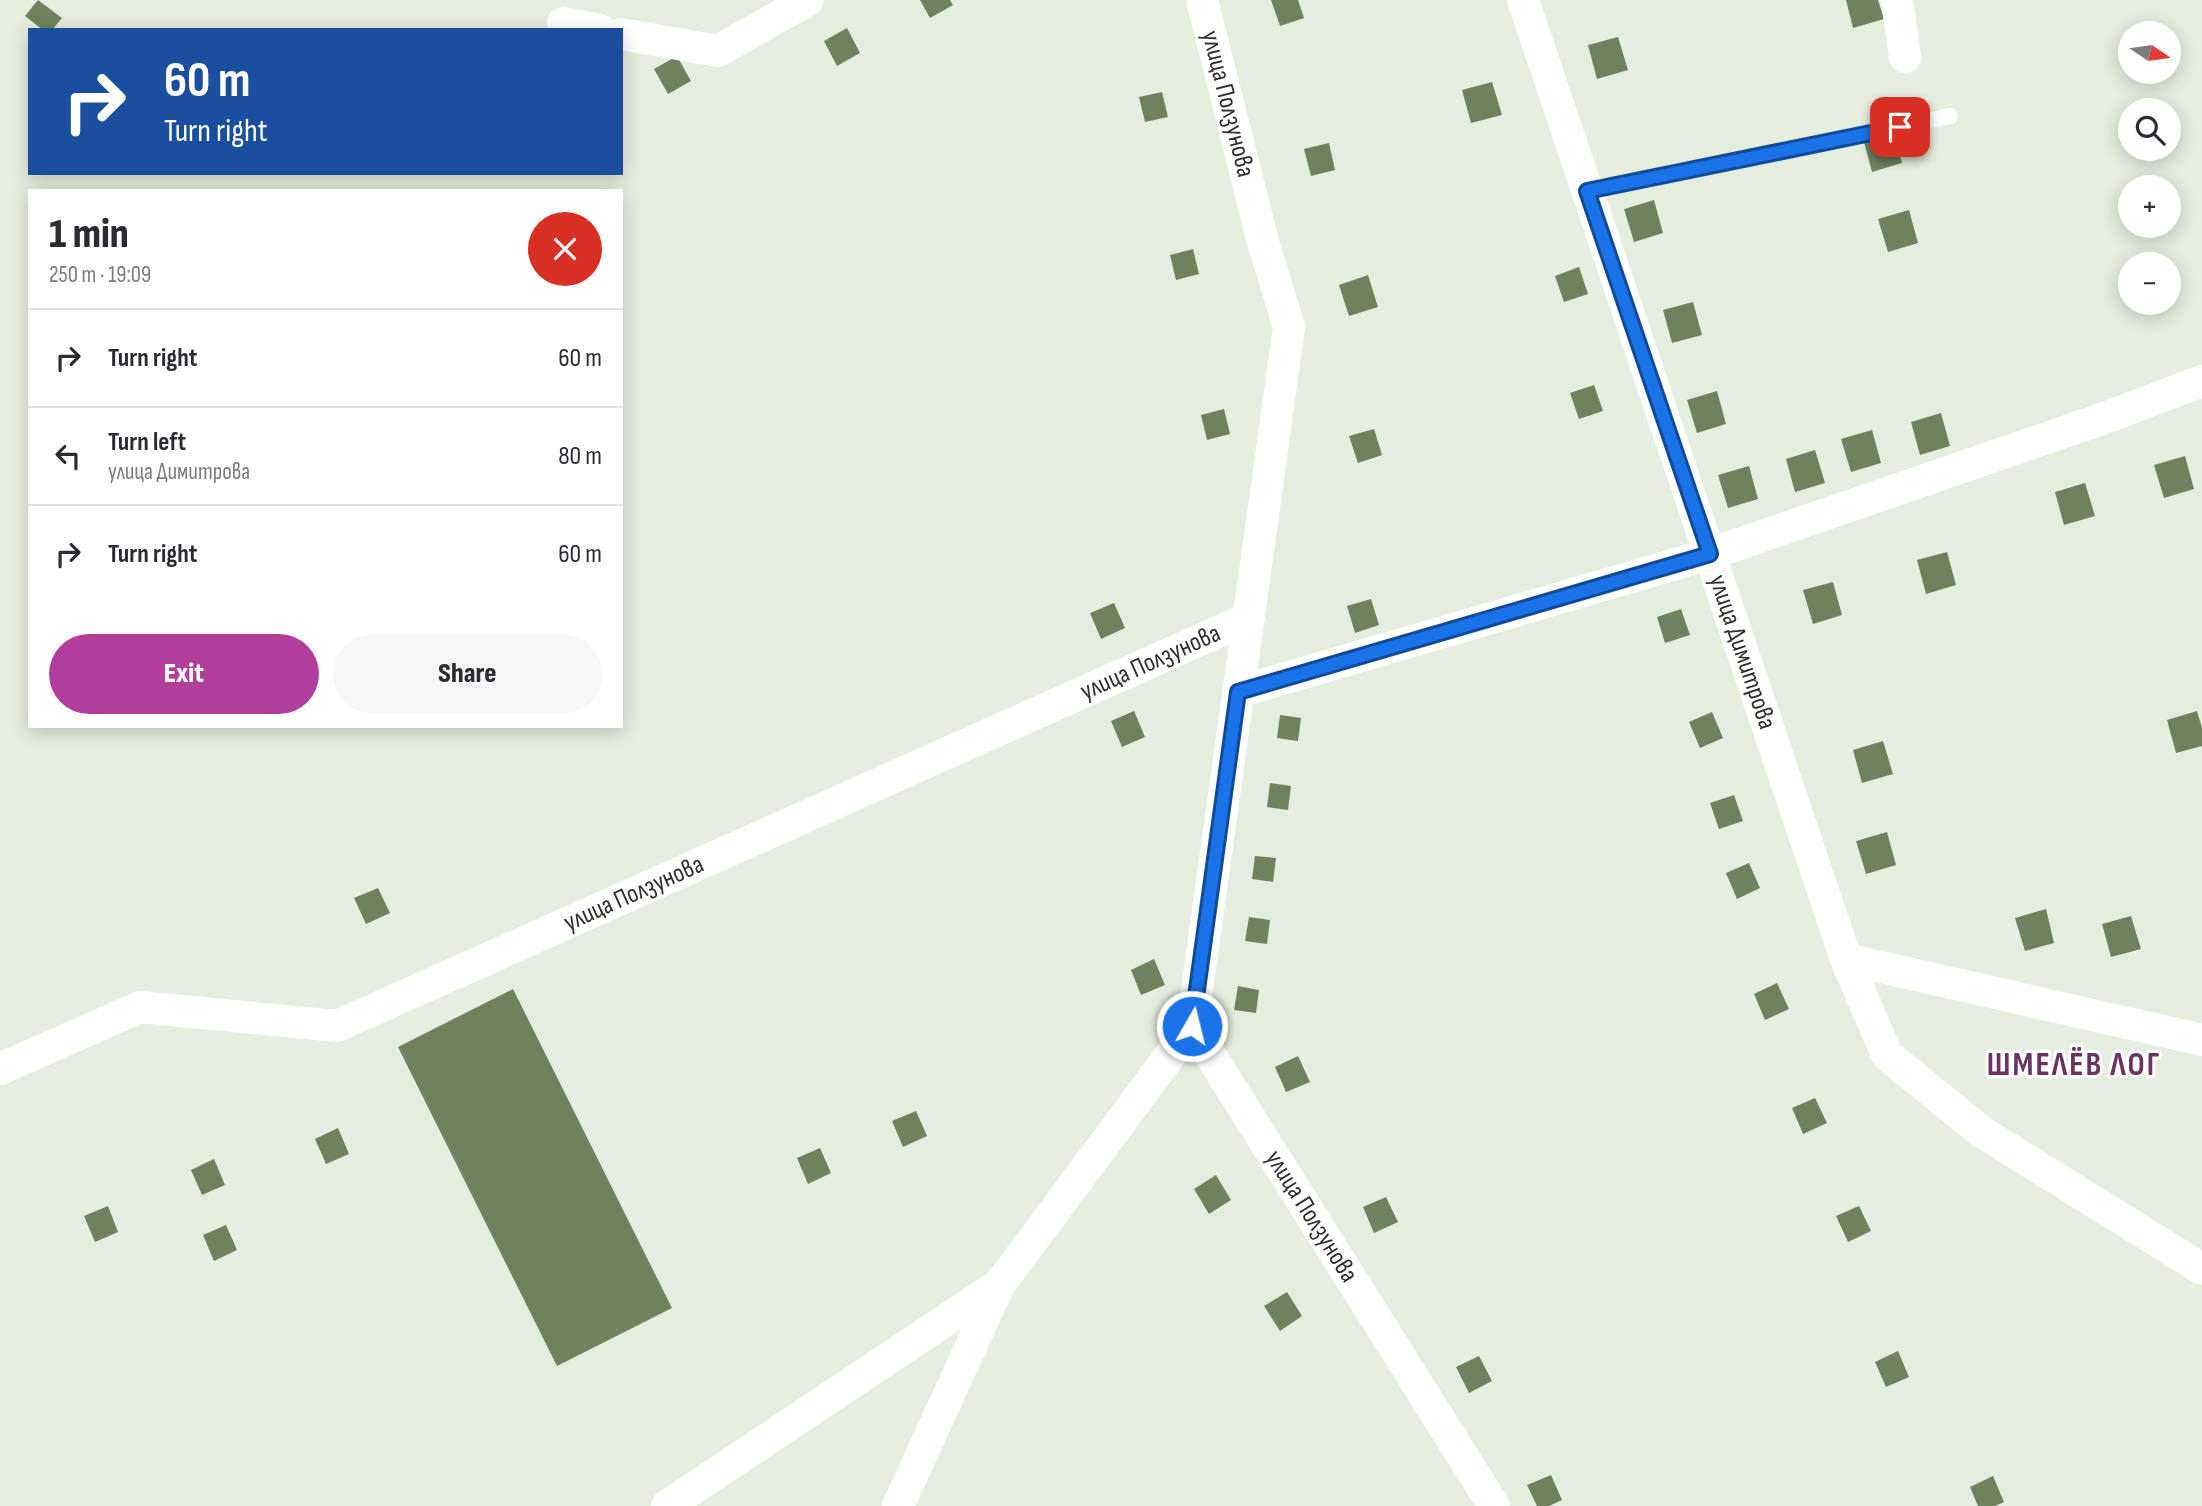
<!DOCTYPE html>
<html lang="en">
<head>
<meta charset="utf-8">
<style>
	body { margin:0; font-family:"Sofia Sans Condensed",sans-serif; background:#f7f7f7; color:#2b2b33; height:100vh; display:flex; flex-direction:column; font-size:26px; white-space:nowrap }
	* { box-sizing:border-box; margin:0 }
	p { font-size:23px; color:#7c7c81 }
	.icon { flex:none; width:38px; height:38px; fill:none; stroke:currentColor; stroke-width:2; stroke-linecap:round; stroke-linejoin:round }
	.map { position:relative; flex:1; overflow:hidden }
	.side { position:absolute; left:28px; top:189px; width:595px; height:539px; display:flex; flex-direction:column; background:#fff; border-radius:0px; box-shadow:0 4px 18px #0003 }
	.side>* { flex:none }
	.guide { position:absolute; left:28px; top:28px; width:595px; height:147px; border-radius:0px; box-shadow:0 4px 18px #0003; background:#1a4fa0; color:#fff; overflow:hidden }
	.needle { width:46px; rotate:103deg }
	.buttons { position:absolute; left:2118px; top:21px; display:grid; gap:14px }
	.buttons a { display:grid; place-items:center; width:63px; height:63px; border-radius:50%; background:#fff; box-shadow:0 4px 18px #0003; font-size:35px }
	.pin { position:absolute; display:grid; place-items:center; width:60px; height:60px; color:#fff; margin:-30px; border-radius:14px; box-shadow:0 4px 10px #0006 }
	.me { position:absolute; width:77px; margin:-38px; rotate:8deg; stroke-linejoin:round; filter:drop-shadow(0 0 5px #0008) }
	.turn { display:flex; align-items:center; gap:24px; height:147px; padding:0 21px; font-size:32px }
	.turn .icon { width:91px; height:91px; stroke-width:2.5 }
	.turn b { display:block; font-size:49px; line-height:60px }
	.round { display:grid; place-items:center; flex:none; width:74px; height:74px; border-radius:37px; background:#f7f7f7 }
	.headline { display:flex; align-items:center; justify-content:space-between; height:119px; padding:0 21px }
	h1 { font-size:42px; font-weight:800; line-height:52px }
	.action { display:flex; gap:14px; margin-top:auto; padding:14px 21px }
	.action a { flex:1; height:80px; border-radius:42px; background:#b03e9a; color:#fff; font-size:28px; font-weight:800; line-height:80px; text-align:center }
	.action a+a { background:#f7f7f7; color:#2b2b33 }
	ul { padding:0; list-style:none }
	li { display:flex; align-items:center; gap:21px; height:98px; padding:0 21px; border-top:2px solid #e1e1e2 }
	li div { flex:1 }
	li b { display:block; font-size:26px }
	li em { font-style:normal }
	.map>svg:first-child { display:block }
	.building { fill:#6e835d }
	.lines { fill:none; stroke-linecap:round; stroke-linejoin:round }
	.lane { stroke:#fff; stroke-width:16 }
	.street { stroke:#fff; stroke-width:32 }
	.route-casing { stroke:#114b97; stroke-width:18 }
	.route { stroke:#1a73e8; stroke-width:12 }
	.labels { text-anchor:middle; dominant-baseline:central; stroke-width:6; stroke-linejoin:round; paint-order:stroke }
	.street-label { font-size:26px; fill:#2d302b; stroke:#fff }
	.district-label { font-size:33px; font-weight:bold; letter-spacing:2px; fill:#6b335f; stroke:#fff }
</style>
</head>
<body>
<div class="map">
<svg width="2202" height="1506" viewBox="0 0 2202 1506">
	<rect width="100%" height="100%" fill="#e5edde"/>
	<g class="building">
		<polygon points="38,0 62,18 52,30 43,30 25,16"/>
		<polygon points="920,0 950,0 953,5 930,18"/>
		<polygon points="1271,0 1298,0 1304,18 1280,26"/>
		<polygon points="1846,0 1878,0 1884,19 1853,28"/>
		<polygon points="847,28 860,53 837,66 824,41"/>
		<polygon points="1618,37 1628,70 1597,79 1588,45"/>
		<polygon points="677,56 691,81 668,94 654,69"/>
		<polygon points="1492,82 1502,115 1471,123 1462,90"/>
		<polygon points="1162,92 1168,117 1145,122 1139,97"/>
		<polygon points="1893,130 1902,163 1872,172 1863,138"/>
		<polygon points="1329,143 1335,170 1311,176 1304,149"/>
		<polygon points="1654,200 1663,233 1634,242 1624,209"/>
		<polygon points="1909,210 1918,243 1888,252 1878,219"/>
		<polygon points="1193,249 1199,274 1176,280 1170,255"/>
		<polygon points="1579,267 1588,294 1564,302 1555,276"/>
		<polygon points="1368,275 1378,307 1349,316 1339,285"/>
		<polygon points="1693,302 1702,335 1672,343 1663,310"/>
		<polygon points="1594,385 1603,411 1579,419 1570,393"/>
		<polygon points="1717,391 1726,424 1697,433 1687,400"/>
		<polygon points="1224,409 1230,434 1207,440 1201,415"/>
		<polygon points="1941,413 1950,446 1920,455 1911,422"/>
		<polygon points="1374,429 1382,455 1358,463 1349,436"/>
		<polygon points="1872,430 1881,463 1851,472 1841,439"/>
		<polygon points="1815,450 1825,483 1795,492 1786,459"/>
		<polygon points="2185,456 2194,489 2164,498 2154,465"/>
		<polygon points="1749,466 1758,499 1728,508 1718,475"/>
		<polygon points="2085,483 2095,516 2064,525 2055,492"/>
		<polygon points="1947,552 1956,585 1926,594 1917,560"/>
		<polygon points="1833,582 1842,615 1813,624 1803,590"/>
		<polygon points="1371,599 1379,625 1355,633 1347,606"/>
		<polygon points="1114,603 1125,628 1101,639 1090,613"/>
		<polygon points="1681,609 1690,635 1665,643 1657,617"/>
		<polygon points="1134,711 1145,737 1122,747 1111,721"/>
		<polygon points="2197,711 2202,728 2202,746 2176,753 2167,720"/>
		<polygon points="1712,712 1723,738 1700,748 1689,722"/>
		<polygon points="1280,715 1301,718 1298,741 1277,738"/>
		<polygon points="1883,741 1893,774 1862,783 1853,750"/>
		<polygon points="1270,783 1291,786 1288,810 1267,807"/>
		<polygon points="1734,795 1743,821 1719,829 1710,803"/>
		<polygon points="1887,832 1896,865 1866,874 1856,841"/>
		<polygon points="1255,856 1276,858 1273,882 1252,879"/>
		<polygon points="1749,863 1760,888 1737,899 1726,873"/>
		<polygon points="378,888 390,913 366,924 354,898"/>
		<polygon points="2046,909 2054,943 2025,951 2015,918"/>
		<polygon points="2131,916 2141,949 2111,957 2102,924"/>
		<polygon points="1249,917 1270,920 1267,944 1245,941"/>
		<polygon points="1154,959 1165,985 1141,995 1131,970"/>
		<polygon points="1777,983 1789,1009 1765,1020 1754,994"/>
		<polygon points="1238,986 1259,990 1256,1013 1234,1010"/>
		<polygon points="513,989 672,1308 557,1366 398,1047"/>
		<polygon points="1298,1056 1310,1082 1286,1092 1275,1067"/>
		<polygon points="1815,1098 1827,1123 1803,1134 1792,1108"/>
		<polygon points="916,1111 927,1136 903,1147 892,1121"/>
		<polygon points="338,1128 349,1154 326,1164 315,1139"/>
		<polygon points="820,1148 831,1173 808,1184 797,1158"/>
		<polygon points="214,1159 225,1185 202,1195 191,1170"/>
		<polygon points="1216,1175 1231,1200 1209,1214 1194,1189"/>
		<polygon points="1386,1197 1398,1222 1374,1233 1363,1207"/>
		<polygon points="108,1206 118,1232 95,1242 84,1216"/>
		<polygon points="1859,1206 1871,1231 1848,1242 1836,1216"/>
		<polygon points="226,1225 237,1250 214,1261 203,1235"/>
		<polygon points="1287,1292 1302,1316 1280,1331 1264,1306"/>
		<polygon points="1898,1351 1909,1377 1886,1387 1875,1362"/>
		<polygon points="1479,1356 1492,1381 1469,1393 1456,1367"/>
		<polygon points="1551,1475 1562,1500 1549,1506 1537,1506 1527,1485"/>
		<polygon points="1993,1476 2004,1502 1995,1506 1978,1506 1970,1487"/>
	</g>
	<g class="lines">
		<polyline class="lane" points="1587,191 1950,116"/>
		<g class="street">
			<path id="s1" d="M1202 0 1263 242 1289 327 1192 1026 1494 1506"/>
			<path id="s2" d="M1523 0 1846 959 2202 1040"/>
			<polyline points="1897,0 1905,57"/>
			<polyline points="563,23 600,30"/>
			<polyline points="621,34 718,51 808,0"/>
			<polyline points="1238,692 1710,554 2102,419 2202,381"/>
			<polyline points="1846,959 1887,1055 1982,1132 2202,1269"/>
			<path id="s3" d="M0 1069 140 1007 337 1026 1249 618"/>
			<polyline points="667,1506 1000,1284 1192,1026"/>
			<polyline points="898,1506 999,1285"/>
		</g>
	</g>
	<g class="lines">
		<defs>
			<polyline id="route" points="1192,1026 1238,692 1710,554 1587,191 1900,127"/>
		</defs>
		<use href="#route" class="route-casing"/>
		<use href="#route" class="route"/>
	</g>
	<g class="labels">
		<g class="street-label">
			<text stroke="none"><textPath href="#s1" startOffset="107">улица Ползунова</textPath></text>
			<text stroke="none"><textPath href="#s2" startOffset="688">улица Димитрова</textPath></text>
			<text stroke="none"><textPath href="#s3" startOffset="1242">улица Ползунова</textPath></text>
			<text stroke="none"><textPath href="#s3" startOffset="676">улица Ползунова</textPath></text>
			<text stroke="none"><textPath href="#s1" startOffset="1269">улица Ползунова</textPath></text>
		</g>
		<g class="district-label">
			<text x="2074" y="1065">ШМЕЛЁВ ЛОГ</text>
		</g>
	</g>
</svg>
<div class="buttons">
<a><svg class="needle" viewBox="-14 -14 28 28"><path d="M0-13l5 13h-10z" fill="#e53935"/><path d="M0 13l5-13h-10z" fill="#7c7c81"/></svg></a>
<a><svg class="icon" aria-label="search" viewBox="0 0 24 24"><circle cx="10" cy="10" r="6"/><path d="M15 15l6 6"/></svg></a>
<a>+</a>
<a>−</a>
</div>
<div class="pin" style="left:1900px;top:127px;background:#d93025"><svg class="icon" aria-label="arrive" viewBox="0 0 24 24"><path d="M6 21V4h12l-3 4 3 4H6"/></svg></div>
<svg class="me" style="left:1192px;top:1026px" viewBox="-20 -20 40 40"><circle r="17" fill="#1a73e8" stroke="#fff" stroke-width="3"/><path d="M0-11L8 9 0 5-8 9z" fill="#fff"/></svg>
<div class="guide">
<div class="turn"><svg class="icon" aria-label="right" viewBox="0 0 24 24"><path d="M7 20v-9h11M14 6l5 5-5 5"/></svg><div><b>60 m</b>Turn right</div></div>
</div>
<section class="side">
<div class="headline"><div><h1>1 min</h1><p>250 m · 19:09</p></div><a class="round" style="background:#d93025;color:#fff"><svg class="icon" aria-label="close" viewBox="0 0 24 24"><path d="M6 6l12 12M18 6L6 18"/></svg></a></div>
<ul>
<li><svg class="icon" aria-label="right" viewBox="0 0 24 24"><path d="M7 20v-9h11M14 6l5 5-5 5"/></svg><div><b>Turn right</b></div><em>60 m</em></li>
<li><svg class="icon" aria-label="left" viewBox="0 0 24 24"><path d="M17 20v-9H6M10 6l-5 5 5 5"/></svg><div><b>Turn left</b><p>улица Димитрова</p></div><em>80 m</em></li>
<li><svg class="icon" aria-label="right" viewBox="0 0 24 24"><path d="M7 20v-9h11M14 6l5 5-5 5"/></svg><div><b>Turn right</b></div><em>60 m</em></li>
</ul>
<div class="action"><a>Exit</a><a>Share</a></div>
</section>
</div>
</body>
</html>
